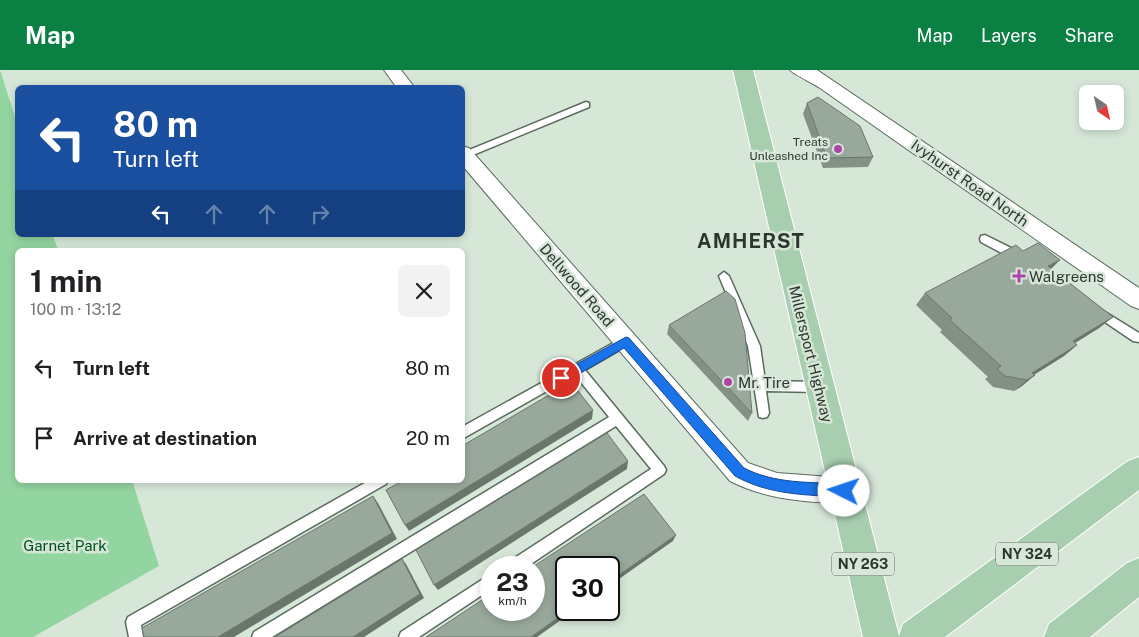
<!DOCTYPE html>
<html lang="en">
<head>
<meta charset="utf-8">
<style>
	body { margin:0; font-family:"Public Sans",sans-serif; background:#f2f2f2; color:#202124; height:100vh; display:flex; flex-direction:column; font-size:19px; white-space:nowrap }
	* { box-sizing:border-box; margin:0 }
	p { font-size:16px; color:#757577 }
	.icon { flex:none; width:28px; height:28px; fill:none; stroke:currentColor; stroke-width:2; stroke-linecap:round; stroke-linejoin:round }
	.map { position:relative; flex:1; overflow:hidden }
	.details { position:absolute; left:15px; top:178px; width:450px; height:235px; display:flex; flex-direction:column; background:#fff; border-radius:8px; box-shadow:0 2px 8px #0003 }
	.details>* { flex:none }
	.guide { position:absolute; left:15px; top:15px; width:450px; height:152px; border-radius:8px; box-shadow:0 2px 8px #0003; background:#1a4fa0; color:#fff; overflow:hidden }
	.needle { width:32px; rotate:146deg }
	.controls { position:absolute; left:1079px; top:15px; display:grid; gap:10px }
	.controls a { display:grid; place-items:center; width:45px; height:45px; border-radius:8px; background:#fff; box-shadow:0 2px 8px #0003; font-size:25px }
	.speed { position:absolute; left:480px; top:486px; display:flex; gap:10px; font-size:25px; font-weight:700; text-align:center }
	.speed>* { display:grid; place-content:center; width:65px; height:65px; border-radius:50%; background:#fff; box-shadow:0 2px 8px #0003; line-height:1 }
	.speed small { font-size:12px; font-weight:400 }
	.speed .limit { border:2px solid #111; border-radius:8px; background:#fff; color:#111 }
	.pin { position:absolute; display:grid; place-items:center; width:42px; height:42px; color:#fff; margin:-21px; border:2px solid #fff; border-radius:50%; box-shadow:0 1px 5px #0007 }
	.me { position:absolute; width:55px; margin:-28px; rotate:274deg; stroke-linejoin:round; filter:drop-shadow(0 0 4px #0008) }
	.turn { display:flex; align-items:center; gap:18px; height:105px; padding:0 15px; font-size:22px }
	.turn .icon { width:65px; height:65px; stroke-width:2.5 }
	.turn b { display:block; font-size:35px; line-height:42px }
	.lanes { display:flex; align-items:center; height:48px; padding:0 15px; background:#0003; justify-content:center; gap:25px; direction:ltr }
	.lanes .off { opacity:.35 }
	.round { display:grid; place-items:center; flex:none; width:52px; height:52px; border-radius:8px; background:#f2f2f2 }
	.headline { display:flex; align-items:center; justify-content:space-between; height:85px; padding:0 15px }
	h1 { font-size:30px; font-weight:700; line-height:38px }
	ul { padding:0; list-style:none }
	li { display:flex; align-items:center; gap:15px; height:70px; padding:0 15px }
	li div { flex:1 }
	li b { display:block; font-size:19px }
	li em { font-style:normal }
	header { display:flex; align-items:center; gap:30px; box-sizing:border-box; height:70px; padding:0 25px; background:#0b8043; color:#fff }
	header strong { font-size:24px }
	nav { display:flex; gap:28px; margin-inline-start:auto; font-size:18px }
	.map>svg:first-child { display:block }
	.green { fill:#93d5a0 }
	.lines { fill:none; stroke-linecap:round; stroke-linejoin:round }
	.service-casing { stroke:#5a6a5d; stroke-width:3 }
	.minor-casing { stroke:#5a6a5d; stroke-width:2 }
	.primary-casing { stroke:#fff; stroke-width:2 }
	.service { fill:#fff; fill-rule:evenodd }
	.minor { fill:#fff; fill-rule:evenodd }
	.primary { fill:#a8ceb0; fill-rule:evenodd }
	.wall { fill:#839185 }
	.shaded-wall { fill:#6a766c }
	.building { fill:#98a99b; stroke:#6a766c }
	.route { fill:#1a73e8; stroke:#114b97 }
	.poi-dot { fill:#ad44a7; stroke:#d6e7d8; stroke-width:2 }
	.labels { text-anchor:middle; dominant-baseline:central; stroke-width:5; stroke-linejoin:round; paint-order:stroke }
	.far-poi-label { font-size:12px; fill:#2e352f; stroke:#d6e7d8; text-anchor:end }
	.shield { fill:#d6e7d8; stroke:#606a62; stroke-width:1 }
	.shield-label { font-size:14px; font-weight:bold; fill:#2e352f }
	.street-label { font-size:15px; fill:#2e352f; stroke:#d6e7d8 }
	.poi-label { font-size:15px; fill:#2e352f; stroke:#d6e7d8; text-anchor:start }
	.park-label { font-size:15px; fill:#005120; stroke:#d6e7d8 }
	.district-label { font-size:20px; font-weight:bold; letter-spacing:1px; fill:#2e352f; stroke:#d6e7d8 }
</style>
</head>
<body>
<header>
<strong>Map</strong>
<nav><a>Map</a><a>Layers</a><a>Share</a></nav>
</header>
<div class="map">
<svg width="1139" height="567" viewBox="0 0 1139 567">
	<rect width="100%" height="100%" fill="#d6e7d8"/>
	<polygon class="green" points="0,0 17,53 18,165 53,165 58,180 18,180 18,410 132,410 159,496 33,567 0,567"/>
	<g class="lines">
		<defs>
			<g id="service">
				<polygon points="586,32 589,33 589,37 468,87 462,87 462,83"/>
				<polygon points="985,165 1023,184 1024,187 1023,190 1015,190 981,172 980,169 981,166"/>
				<polygon points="724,202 729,206 760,276 765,311 819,312 823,313 825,317 823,321 819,322 766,321 769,343 767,347 763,348 759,347 748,276 719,206"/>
				<polygon points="1097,237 1139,263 1139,272 1133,271 1093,244 1092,241"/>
				<polygon points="626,266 630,268 632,271 630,274 585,300 664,396 666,400 664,404 525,498 505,498 507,493 651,399 616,356 272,567 252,567 254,562 609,347 575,305 462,369 462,357"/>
				<polygon points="370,410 388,410 386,414 141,555 143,567 129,567 126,552 128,547"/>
				<polygon points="491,504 491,519 419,567 399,567 401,562"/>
			</g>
			<g id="minor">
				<polygon points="384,0 401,0 415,18 397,18"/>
				<path d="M790 0H817L1139 218V239L1131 236 820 18C813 13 793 4 790 0Z"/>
				<path d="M462 76 469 78 748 393 777 403 844 408 854 412 858 421 854 430 844 434C803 431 767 430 730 411L462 95Z"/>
			</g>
			<g id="primary">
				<polygon points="733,0 753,0 899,566 903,554 1128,391 1139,387 1139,420 945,567 863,567"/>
				<polygon points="1139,488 1139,527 1090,567 1044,567 1049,554 1127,493"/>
			</g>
		</defs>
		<use href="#service" class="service-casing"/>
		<use href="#minor" class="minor-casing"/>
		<use href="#primary" class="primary-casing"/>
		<use href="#service" class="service"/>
		<use href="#minor" class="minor"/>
		<use href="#primary" class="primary"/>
	</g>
	<g class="wall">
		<polygon points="807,33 873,87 868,97 823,98 803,44"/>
		<polygon points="1023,181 1051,199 1113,247 1099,258 1075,273 1077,275 1064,286 1034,305 1035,305 1022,316 1014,321 993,317 985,309 988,307 940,262 942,260 916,235 925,223"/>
		<polygon points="669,255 752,343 748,351 667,264"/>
	</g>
	<g class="shaded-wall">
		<polygon points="1060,190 1048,202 1048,196"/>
		<polygon points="1113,247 1099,258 1059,283 1073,271"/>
		<polygon points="1077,275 1064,286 1025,310 1032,303"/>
		<polygon points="1035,305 1022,316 1014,321 1027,310"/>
		<polygon points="593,340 592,349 409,461 405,455"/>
		<polygon points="628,391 627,399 438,520 434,515"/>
		<polygon points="373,426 378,433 397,469 234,567 218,567"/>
		<polygon points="676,465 673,471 609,516 609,512"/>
		<polygon points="402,489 406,494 424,528 364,567 353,567"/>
		<polygon points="569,540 575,540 537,567 531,567"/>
	</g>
	<g class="building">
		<polygon points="818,27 860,56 873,87 827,88 807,33"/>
		<polygon points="1038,173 1060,190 1048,196 1113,247 1073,271 1077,275 1032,303 1035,305 1027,310 1005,306 997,299 1001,296 950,250 952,248 925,223 1016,175 1023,181"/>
		<polygon points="726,221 735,229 745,263 752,343 669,255"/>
		<polygon points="571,312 593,340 405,455 386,420 404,410 462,410 462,376"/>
		<polygon points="607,363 628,391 434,515 416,480"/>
		<polygon points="644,424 676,465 609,512 609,498 566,498 566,540 569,540 531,567 426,567 491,524 491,540 534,540 534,498 531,498"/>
		<polygon points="373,426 392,463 218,567 144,567 142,558"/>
		<polygon points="402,489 420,524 353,567 275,567"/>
	</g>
	<path class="route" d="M626 267 629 268 744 398C775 414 810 412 844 414L849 416 851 421 849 425 844 427C806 425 769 425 735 406L624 278 565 312H557V305Z"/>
	<g class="poi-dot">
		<circle cx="838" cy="79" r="5"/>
		<path d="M1016.5 198.5h5v5h5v5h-5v5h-5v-5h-5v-5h5z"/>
		<circle cx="728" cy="312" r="5"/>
	</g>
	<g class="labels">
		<g class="far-poi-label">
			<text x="828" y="72">Treats<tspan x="828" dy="14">Unleashed Inc</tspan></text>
		</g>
		<g class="shield">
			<rect x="996" y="472.5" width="62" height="23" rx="4"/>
			<rect x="832" y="482.5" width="62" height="23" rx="4"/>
		</g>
		<g class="shield-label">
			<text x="1027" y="484">NY 324</text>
			<text x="863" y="494">NY 263</text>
		</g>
		<g class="street-label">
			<text transform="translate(970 113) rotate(35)">Ivyhurst Road North</text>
			<text transform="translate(577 215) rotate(49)">Dellwood Road</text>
			<text transform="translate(811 284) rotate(76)">Millersport Highway</text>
		</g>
		<g class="poi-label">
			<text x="1029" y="206">Walgreens</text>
			<text x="738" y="312">Mr. Tire</text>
		</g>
		<g class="park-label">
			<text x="65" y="475">Garnet Park</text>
		</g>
		<g class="district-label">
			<text x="751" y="171">AMHERST</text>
		</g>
	</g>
</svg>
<div class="controls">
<a><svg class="needle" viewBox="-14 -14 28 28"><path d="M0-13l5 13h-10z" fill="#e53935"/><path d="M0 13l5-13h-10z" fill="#757577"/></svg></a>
</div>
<div class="speed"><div>23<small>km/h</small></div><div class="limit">30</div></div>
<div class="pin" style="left:561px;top:308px;background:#d93025"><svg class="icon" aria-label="arrive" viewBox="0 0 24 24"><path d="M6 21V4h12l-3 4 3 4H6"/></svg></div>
<svg class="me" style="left:844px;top:421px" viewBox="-20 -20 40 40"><circle r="19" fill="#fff"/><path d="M0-13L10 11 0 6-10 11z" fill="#1a73e8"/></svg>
<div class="guide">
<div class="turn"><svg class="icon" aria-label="left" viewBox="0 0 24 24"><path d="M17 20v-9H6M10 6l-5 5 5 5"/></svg><div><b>80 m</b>Turn left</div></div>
<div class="lanes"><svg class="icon" aria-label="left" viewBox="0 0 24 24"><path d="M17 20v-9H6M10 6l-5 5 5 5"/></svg><svg class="icon off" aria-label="ahead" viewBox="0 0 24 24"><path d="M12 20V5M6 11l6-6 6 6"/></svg><svg class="icon off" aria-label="ahead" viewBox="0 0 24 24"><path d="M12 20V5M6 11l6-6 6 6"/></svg><svg class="icon off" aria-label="right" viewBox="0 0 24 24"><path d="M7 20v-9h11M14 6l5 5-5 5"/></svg></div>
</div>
<section class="details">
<div class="headline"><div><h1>1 min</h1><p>100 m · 13:12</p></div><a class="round"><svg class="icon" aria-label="close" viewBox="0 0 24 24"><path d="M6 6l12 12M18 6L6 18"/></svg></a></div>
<ul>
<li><svg class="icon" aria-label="left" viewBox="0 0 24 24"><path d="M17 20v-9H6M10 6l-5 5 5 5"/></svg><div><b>Turn left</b></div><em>80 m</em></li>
<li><svg class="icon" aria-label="arrive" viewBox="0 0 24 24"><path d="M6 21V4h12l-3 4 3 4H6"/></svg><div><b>Arrive at destination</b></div><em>20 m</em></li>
</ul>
</section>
</div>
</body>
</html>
